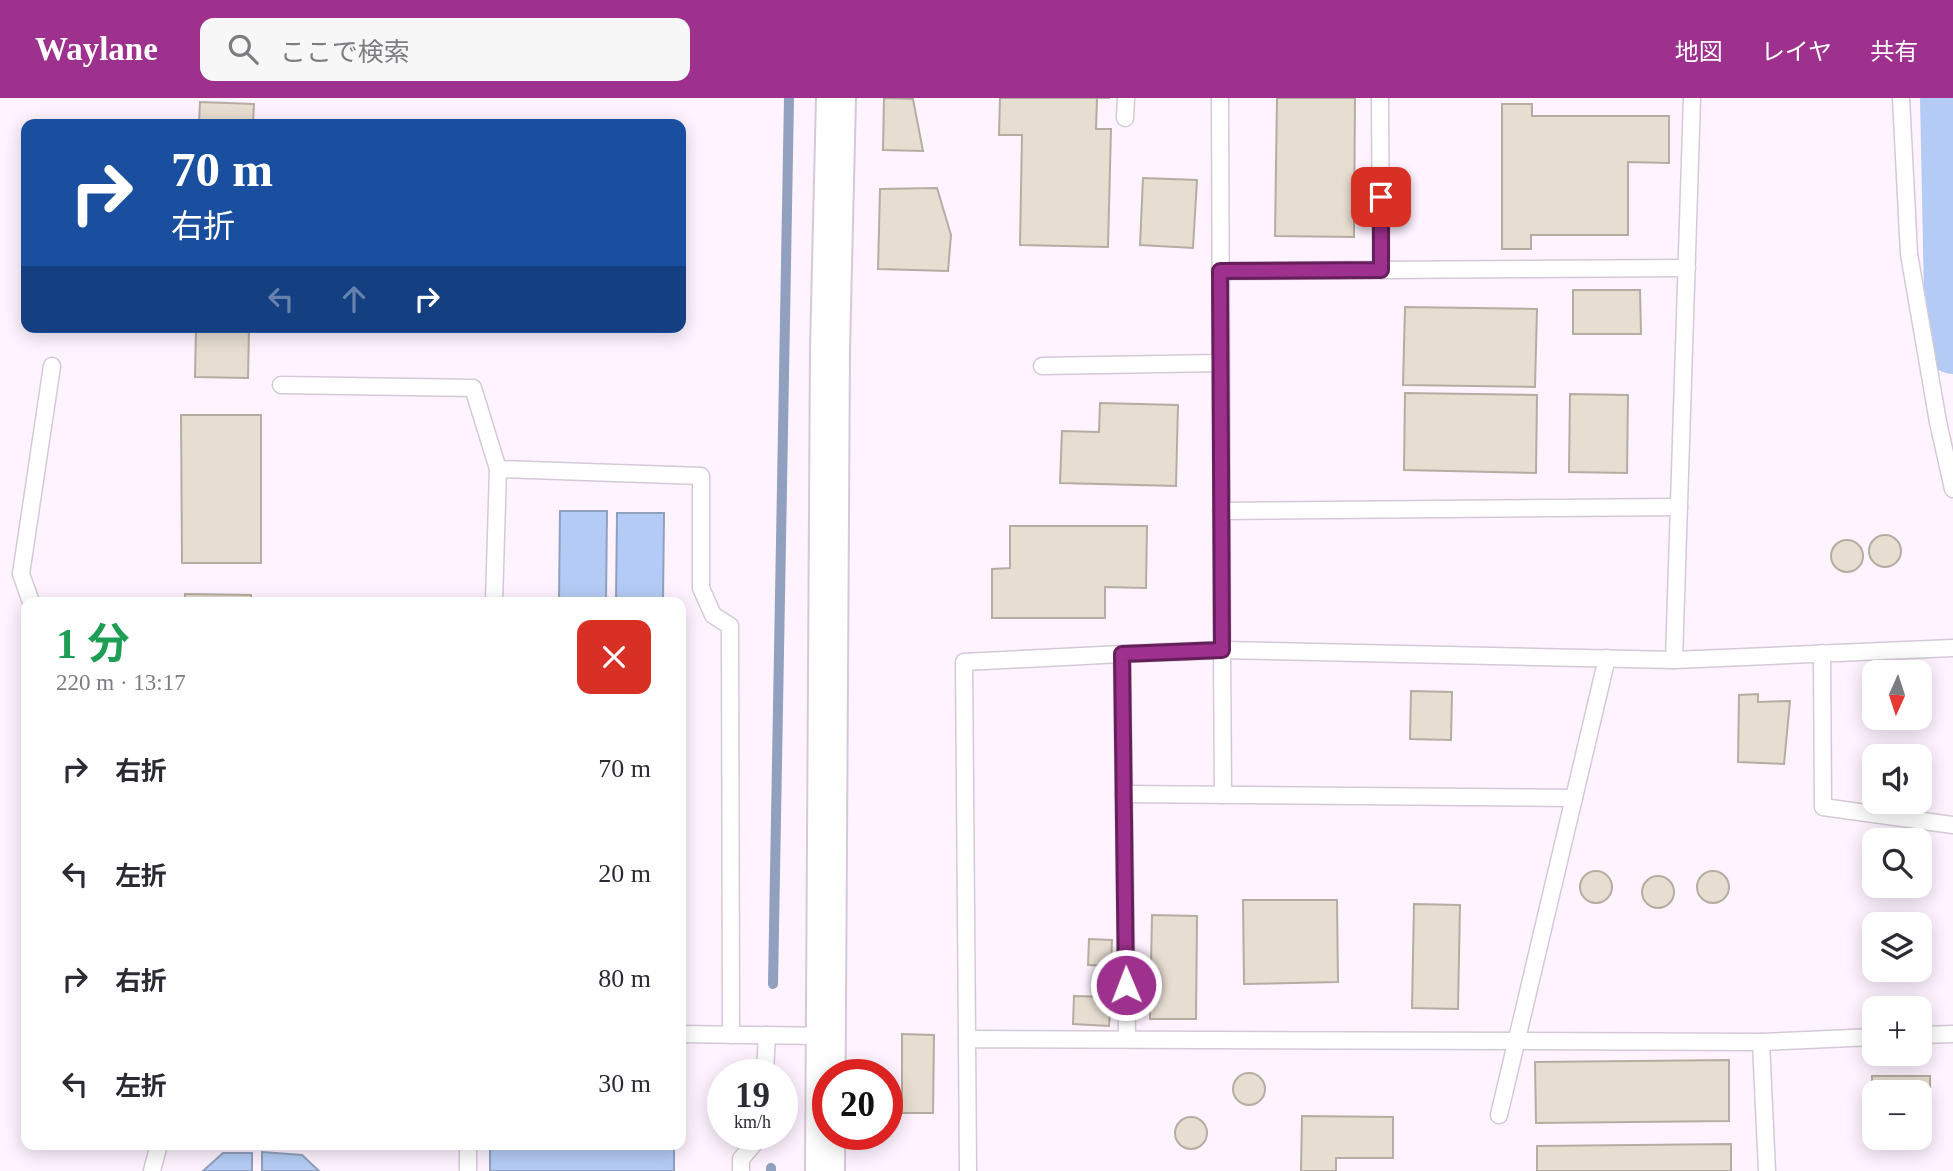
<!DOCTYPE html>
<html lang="ja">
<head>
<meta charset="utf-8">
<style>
	body { margin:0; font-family:"Times New Roman","Noto Sans JP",serif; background:#f7f7f7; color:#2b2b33; height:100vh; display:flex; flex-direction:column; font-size:26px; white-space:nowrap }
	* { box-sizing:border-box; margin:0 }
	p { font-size:23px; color:#7c7c81 }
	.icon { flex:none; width:38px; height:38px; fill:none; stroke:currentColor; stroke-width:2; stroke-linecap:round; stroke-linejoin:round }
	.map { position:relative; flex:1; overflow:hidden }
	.details { position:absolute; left:21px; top:499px; width:665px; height:553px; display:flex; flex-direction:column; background:#fff; border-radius:14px; box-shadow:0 4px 18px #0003 }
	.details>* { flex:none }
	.banner { position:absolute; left:21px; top:21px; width:665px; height:214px; border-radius:14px; box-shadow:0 4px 18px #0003; background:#1a4fa0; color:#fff; overflow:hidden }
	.needle { width:46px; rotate:183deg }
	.fabs { position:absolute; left:1862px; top:562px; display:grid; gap:14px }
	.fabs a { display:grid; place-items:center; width:70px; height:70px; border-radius:14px; background:#fff; box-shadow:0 4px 18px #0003; font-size:35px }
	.speed { position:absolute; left:707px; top:961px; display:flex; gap:14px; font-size:35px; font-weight:700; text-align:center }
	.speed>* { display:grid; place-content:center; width:91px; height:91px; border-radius:50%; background:#fff; box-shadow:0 4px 18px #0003; line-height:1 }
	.speed small { font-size:18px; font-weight:400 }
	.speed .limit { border:10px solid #d22; background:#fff; color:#111 }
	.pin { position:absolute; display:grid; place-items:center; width:60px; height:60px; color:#fff; margin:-30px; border-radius:14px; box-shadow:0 4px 10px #0006 }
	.me { position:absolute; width:77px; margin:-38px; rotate:359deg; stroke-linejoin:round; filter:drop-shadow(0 0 5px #0008) }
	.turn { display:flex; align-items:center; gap:24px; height:147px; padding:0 35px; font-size:32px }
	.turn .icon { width:91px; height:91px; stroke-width:2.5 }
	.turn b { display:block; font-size:49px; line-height:60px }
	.lanes { display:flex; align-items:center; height:66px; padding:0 35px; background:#0003; justify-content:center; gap:35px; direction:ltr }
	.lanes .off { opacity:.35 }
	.round { display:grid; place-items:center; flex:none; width:74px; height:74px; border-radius:14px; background:#f7f7f7 }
	.headline { display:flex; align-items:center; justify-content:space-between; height:119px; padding:0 35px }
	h1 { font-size:42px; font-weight:700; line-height:52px; color:#1e9e55 }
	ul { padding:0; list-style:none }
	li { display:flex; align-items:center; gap:21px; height:105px; padding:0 35px }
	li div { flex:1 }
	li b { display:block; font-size:26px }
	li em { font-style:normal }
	header { display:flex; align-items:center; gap:42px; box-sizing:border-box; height:98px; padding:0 35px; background:#9e308e; color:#fff }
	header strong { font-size:33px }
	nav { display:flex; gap:38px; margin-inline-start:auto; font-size:24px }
	.search { width:490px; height:63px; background:#f7f7f7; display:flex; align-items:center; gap:18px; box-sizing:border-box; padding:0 24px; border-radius:14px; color:#7c7c81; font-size:26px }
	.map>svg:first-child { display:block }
	.water { fill:#b4ccf5; stroke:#90a0be; stroke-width:2 }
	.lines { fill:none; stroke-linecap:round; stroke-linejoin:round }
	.stream { stroke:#90a0be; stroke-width:10 }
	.river { stroke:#b4ccf5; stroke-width:56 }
	.building { fill:#e7ddd1; stroke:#b6aca1; stroke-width:2 }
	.lane-casing { stroke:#d4cad6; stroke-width:19 }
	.secondary-casing { stroke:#d4cad6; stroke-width:42 }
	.lane { stroke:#fff; stroke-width:16 }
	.secondary { stroke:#fff; stroke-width:38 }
	.route-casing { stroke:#671f5c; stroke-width:18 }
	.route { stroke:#9e308e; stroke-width:12 }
</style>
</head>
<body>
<header>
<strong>Waylane</strong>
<div class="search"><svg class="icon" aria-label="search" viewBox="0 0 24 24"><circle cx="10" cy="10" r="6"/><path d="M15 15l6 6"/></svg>ここで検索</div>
<nav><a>地図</a><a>レイヤ</a><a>共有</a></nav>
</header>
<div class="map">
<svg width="1953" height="1073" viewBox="0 0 1953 1073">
	<rect width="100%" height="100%" fill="#fef3ff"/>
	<g class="water">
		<polygon points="560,413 607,413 606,504 559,504"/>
		<polygon points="617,415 664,415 663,504 616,504"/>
		<rect x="490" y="1047" width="184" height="26"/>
		<polygon points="262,1054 302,1057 319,1073 262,1073"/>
		<polygon points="223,1055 252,1055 252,1073 203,1073"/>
	</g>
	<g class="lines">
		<g class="stream">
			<polyline points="773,886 789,0"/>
			<polyline points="771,1070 771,1073"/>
		</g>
		<polyline class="river" points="1948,0 1953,248"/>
	</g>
	<g class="building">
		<polygon points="884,0 913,1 923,53 883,52"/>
		<polygon points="1000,0 1110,0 1097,0 1096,31 1111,31 1108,149 1020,147 1022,37 999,37"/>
		<polygon points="1277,0 1355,0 1354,139 1275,138"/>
		<polygon points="200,4 254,6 253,26 199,26"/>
		<polygon points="1502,6 1532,6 1532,18 1669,18 1669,65 1628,64 1628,137 1531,137 1531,151 1502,151"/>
		<polygon points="1143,80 1197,82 1193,150 1140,147"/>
		<polygon points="937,90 951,137 948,173 878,171 880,91"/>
		<polygon points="1573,192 1640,192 1641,236 1573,236"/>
		<polygon points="1405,209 1537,211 1535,289 1403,287"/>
		<polygon points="196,229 249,229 248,280 195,279"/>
		<polygon points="1405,295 1537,297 1536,375 1404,372"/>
		<polygon points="1570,296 1628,297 1627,375 1569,374"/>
		<polygon points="1100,305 1178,307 1176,388 1060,385 1062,333 1099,334"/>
		<polygon points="181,317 261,317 261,465 182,465"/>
		<polygon points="1010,428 1147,428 1146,490 1105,489 1105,520 992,520 992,471 1010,470"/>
		<circle cx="1885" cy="453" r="16"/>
		<circle cx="1847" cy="458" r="16"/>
		<polygon points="185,496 251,497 251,504 185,504"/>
		<polygon points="1411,593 1452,594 1451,642 1410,641"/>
		<polygon points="1758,596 1758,604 1790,603 1784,666 1738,664 1739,597"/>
		<circle cx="1596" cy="789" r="16"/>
		<circle cx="1713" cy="789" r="16"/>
		<circle cx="1658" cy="794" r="16"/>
		<polygon points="1243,802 1337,802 1338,884 1244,886"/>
		<polygon points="1414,806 1460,807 1458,911 1412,910"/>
		<polygon points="1152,817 1197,818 1196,921 1150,921"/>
		<polygon points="1089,841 1112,842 1111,868 1088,867"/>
		<polygon points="1074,898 1111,899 1109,928 1073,926"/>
		<polygon points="902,936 934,937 933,1015 902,1015"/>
		<polygon points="1729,962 1729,1023 1536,1025 1535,964"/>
		<circle cx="1249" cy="991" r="16"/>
		<polygon points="1872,978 1930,978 1930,1022 1920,1022 1920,994 1874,994 1874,1033 1872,1033"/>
		<polygon points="1302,1018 1393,1019 1393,1060 1336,1060 1336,1073 1301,1073"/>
		<circle cx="1191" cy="1035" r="16"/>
		<polygon points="1731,1046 1731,1073 1537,1073 1537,1048"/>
	</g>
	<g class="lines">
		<defs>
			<g id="lane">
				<polyline points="1220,0 1222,552 1674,562 1953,550"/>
				<polyline points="1380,0 1381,172"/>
				<polyline points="1901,0 1909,156 1938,324 1953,391"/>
				<polyline points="1125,20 1126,0"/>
				<polyline points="1220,173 1687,170"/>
				<polyline points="1042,268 1220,265"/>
				<polyline points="281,287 473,290 498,371"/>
				<polyline points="1221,413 1679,409"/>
				<polyline points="31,504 21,476 52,268"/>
				<polyline points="494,504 498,371 701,378 701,490 713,517 730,528 731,937"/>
				<polyline points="1822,555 1823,709 1953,727"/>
				<polyline points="1122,556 1222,552 1223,697"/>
				<polyline points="1674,562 1692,0"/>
				<polyline points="1123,696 1574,700"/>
				<polyline points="681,936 825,938"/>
				<polyline points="1920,937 1953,936"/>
				<polyline points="967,941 964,564 1122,556 1127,941"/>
				<polyline points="765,976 767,937"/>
				<polyline points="1499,1017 1607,560"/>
				<polyline points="152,1073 159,1046"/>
				<polyline points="468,1073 468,1046"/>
				<polyline points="741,1073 741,1061 762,1036"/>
				<polyline points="968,1073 967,941 1761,944"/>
				<polyline points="1767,1073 1761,944 1874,939"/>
			</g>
			<polyline id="secondary" points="825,1073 830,251 836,0"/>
		</defs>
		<use href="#lane" class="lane-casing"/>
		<use href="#secondary" class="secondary-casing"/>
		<use href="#lane" class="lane"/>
		<use href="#secondary" class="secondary"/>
	</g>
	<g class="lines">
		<defs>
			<polyline id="route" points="1126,887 1122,556 1222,552 1220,173 1381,172 1381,99"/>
		</defs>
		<use href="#route" class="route-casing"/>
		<use href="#route" class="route"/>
	</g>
</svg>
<div class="fabs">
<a><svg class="needle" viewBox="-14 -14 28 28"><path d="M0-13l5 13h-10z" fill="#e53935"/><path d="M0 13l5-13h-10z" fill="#7c7c81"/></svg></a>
<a><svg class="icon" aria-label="sound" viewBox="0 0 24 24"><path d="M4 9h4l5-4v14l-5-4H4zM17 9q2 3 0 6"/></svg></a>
<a><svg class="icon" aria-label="search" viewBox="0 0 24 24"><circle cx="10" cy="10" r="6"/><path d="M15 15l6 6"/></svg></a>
<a><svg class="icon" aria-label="layers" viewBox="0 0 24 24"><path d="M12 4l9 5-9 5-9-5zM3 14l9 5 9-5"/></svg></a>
<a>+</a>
<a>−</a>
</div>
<div class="speed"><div>19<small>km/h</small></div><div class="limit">20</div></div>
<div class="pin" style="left:1381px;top:99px;background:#d93025"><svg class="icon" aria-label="arrive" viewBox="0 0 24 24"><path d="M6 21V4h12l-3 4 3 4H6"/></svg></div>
<svg class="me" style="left:1126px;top:887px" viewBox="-20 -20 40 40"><circle r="17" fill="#9e308e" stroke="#fff" stroke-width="3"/><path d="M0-11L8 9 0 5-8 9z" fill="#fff"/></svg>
<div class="banner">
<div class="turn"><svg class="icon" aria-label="right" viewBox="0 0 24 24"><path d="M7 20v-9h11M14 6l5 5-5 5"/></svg><div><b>70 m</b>右折</div></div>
<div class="lanes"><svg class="icon off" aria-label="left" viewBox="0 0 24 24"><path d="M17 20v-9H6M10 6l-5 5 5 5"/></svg><svg class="icon off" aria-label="ahead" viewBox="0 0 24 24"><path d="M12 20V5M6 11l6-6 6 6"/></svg><svg class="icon" aria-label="right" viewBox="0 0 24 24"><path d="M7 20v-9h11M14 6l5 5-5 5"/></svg></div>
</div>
<section class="details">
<div class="headline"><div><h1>1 分</h1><p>220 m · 13:17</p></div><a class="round" style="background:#d93025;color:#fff"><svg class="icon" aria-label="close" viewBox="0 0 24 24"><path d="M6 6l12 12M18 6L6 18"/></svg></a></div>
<ul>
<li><svg class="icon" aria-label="right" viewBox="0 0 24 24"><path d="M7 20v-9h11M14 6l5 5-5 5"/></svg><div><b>右折</b></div><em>70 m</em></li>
<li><svg class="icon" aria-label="left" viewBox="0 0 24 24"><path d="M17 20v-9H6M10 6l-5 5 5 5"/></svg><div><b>左折</b></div><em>20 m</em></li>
<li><svg class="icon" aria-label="right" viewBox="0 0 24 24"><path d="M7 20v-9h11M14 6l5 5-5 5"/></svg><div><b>右折</b></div><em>80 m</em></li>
<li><svg class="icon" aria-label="left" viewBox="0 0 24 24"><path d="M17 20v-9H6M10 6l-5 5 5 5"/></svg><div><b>左折</b></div><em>30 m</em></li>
</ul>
</section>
</div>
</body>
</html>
